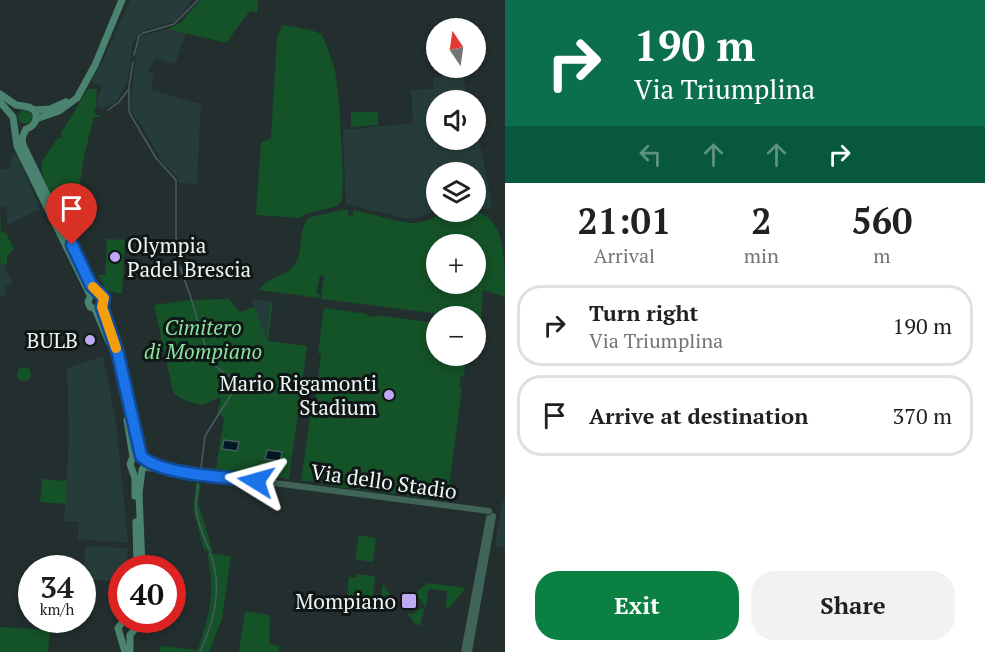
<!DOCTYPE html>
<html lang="en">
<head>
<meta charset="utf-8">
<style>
	body { margin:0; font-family:"PT Serif",serif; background:#f2f2f2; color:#202124; height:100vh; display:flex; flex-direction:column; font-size:22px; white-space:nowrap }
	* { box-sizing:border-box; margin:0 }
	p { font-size:20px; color:#757577 }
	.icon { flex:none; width:33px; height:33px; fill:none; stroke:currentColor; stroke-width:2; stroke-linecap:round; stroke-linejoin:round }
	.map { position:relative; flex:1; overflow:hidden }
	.drawer { display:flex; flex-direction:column; background:#fff; width:480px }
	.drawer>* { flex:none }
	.guide { background:#0b6e4f; color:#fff; overflow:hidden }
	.needle { width:39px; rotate:347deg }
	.controls { position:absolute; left:426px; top:18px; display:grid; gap:12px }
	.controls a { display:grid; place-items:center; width:60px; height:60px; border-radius:50%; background:#fff; box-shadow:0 3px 9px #0003; font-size:30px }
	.speed { position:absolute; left:18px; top:555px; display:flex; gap:12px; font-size:30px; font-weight:700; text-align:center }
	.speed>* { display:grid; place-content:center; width:78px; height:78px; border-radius:50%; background:#fff; box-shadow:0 3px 9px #0003; line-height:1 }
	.speed small { font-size:15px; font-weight:400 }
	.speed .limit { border:9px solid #d22; background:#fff; color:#111 }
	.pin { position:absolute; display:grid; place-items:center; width:51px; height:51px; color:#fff; margin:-62px -26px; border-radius:50% 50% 50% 0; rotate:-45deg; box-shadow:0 0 6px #0007 }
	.pin .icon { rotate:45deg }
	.me { position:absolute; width:66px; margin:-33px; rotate:278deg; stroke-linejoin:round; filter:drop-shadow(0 0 4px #0008) }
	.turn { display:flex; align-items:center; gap:21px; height:126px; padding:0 30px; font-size:27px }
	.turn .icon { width:78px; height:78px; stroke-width:2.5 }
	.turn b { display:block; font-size:42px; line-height:51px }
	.lanes { display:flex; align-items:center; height:57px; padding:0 30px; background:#0003; justify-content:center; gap:30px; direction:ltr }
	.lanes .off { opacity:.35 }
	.eta { display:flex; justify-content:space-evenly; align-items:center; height:102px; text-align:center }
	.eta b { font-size:36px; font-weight:700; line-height:42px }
	.primary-button { display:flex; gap:12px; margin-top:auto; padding:12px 30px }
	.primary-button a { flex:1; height:69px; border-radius:24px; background:#0b8043; color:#fff; font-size:24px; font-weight:700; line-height:69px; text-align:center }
	.primary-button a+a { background:#f2f2f2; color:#202124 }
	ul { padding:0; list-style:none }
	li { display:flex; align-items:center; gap:18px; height:81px; margin:0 12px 9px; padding:0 18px; border:3px solid #e0e0e0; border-radius:24px }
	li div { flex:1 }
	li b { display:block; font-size:22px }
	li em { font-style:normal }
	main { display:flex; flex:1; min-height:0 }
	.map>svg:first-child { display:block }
	.built { fill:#263c3b }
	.green { fill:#145227; fill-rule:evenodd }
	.water { fill:#011925; stroke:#485b63; stroke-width:1.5 }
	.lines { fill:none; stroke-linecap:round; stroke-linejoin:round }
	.stream { stroke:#485b63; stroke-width:1.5 }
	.tertiary { stroke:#416458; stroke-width:6 }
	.secondary { stroke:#4a8471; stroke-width:7 }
	.route-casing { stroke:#114b97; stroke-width:15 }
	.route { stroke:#1a73e8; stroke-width:10 }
	.slow { stroke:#f59e0b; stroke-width:10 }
	.poi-dot { fill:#bea9f4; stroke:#101615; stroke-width:2 }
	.labels { text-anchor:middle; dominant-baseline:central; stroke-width:6; stroke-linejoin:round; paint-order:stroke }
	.poi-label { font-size:21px; fill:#edf5f5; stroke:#101615; text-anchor:end }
	.park-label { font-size:21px; font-style:italic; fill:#8be49e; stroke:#101615 }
	.street-label { font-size:21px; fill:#edf5f5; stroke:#101615 }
</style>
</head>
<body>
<main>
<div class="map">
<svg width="505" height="652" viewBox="0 0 505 652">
	<rect width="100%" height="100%" fill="#222f2e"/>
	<g class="built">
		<polygon points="130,0 192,0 175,21 149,29 139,33 136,37 133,43 127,83 115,103 100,109 96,100 102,86 91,82 99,66 101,65"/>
		<polygon points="168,29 186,33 175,64 155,58 149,70 150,73 154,75 151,90 201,104 197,184 180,183 176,175 163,163 143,128 131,111 130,107 138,42 144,35"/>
		<polygon points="453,71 464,77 466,100 436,100 436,140 476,140 476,125 492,203 491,207 486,209 476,208 476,172 436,172 436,211 416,218 404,218 346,204 343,130 413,123 411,90 434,89 433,78 444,75 444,72"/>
		<polygon points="17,154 40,209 7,225 7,205 0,208 0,216 0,168 9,170 11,157"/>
		<polygon points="0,262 2,262 13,283 5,287 7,295 0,296"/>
		<polygon points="252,299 271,301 266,339 254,307"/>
		<polygon points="103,356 116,423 128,543 78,539 79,522 64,521 69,441 67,368"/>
		<polygon points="502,502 505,502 505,548 495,546"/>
		<polygon points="85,546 128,548 127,568 122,568 121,582 83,579"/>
	</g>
	<g class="green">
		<polygon points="201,0 258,0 257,13 251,11 249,12 226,43 168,29 180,23"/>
		<polygon points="283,25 311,30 321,34 326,44 335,70 339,101 343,176 342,200 337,206 305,214 300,218 256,215 261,142 271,138 277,36"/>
		<polygon points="88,89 97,89 96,100 97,107 94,109 96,115 100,115 100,117 94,117 85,152 77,201 61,214 43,178 42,171 42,161 58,138 63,137 61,133"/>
		<circle cx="25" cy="117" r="7"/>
		<polygon points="351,112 378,112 378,125 351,127"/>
		<polygon points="0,208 1,232 6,233 14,249 7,256 7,264 4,265 0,262"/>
		<path d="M342 210H348V215L353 216V210C372 214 394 221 412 223 423 224 436 215 447 213 505 200 505 246 505 297L483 290 481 320 476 319V316H456L321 299 324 276 320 275 316 293 319 294V298L259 290C268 276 284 277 293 267 305 253 297 231 308 218ZM436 244H476V284H436Z"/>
		<polygon points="107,239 125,240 122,294 107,291 98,275 105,275"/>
		<path d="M229 299 240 312 254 307 266 338 271 301H273L268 341 307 346 289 479 216 469 224 418 217 412 221 400 220 397 203 405C193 403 179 400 173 392L154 305 190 300Z"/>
		<polygon points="324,308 367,314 367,316 375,317 376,315 436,323 436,356 466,356 464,376 461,376 459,387 462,388 447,501 407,496 407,493 399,492 398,494 331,486 331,482 301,481 311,410 314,410 321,354 318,353"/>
		<circle cx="24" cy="374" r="7"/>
		<polygon points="42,479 67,481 65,504 40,502"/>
		<polygon points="196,483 201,484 198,502 213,552 204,550 193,509"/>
		<polygon points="359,535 376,538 373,562 355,559"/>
		<path d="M207 553 231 556 222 619 209 652H160V646L198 650C210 611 216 594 207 553Z"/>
		<polygon points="357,574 375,576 372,605 368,605 347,595 349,577 356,578"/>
		<polygon points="428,583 466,588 449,608 446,608 447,591 431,589 428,590 426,608 415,593"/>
		<path d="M383 584 396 604 389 609C378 603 381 595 383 584Z"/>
		<polygon points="422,607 424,610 420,626 414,623 408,614 410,613 412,615"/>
		<polygon points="245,611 270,615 269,644 279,646 279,652 239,652"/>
		<polygon points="0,627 50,630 48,652 0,652"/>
	</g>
	<g class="water">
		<polygon points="224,440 239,442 237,451 222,449"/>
		<polygon points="267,450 282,452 280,461 265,459"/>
	</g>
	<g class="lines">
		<g class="stream">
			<polyline points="134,55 139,36 143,33 174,24 198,0"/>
			<polyline points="133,62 129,86 129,112 156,158 176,180 176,257 190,295 210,362 227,375 233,378 232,393 205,436 201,468"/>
			<polyline points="108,110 119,102 128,90"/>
			<path d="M198 484C198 491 196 499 196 507 197 528 210 546 214 565 221 594 212 626 200 652"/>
		</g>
		<g class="tertiary">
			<polyline points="144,468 182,471 489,511"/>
			<polyline points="464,652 489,518"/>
			<polyline points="469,652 493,516"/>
		</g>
		<g class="secondary">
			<polyline points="0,94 16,105 29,107 34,110 50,109 66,102"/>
			<polyline points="0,102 13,117 17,146 90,295"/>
			<path d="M34 110C39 118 35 126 26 129L22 138 23 145 91 285 104 298 102 307 119 358 138 447 146 463 142 470 139 493 142 568"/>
			<polyline points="36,119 59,111 77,98 95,65 122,0"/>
			<polyline points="99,293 91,294 88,302 90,307 95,309 109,342"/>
			<polyline points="127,420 133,457 130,464 135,478 135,496"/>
			<polyline points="136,522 137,568"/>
			<polyline points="124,620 118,628 125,652"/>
			<polyline points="130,652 130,635 134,630 134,620"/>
		</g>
	</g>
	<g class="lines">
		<defs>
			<path id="route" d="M72 245 91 285 104 298 102 307 118 354 141 456C162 476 226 476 256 481"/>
		</defs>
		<use href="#route" class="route-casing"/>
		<use href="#route" class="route"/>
		<polyline class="slow" points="93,287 104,298 102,307 116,348"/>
	</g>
	<g class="poi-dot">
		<circle cx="115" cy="257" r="6"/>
		<circle cx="90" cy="340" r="6"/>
		<circle cx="389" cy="395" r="6"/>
		<rect x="401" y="593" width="16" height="16" rx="3"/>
	</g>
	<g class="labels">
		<g class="poi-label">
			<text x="127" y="245" text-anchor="start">Olympia<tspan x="127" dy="24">Padel Brescia</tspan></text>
			<text x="78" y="340">BULB</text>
			<text x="377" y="383">Mario Rigamonti<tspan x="377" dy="24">Stadium</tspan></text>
			<text x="396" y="601">Mompiano</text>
		</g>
		<g class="park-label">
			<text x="203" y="327">Cimitero<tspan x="203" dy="24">di Mompiano</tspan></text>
		</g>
		<g class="street-label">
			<text transform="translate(384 481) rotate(8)">Via dello Stadio</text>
		</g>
	</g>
</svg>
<div class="controls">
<a><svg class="needle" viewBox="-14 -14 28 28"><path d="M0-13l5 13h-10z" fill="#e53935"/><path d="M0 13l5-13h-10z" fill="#757577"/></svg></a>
<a><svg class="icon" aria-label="sound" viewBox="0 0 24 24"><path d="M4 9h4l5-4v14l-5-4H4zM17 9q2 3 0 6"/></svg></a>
<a><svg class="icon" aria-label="layers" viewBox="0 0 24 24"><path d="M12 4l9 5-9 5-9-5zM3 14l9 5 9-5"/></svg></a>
<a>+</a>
<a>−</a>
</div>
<div class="speed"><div>34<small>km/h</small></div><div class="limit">40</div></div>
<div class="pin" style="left:72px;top:245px;background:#d93025"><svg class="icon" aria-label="arrive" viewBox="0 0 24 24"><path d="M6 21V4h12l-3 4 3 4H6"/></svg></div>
<svg class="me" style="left:256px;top:481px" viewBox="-20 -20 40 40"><path d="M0-17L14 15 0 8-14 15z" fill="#1a73e8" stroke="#fff" stroke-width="4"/></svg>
</div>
<section class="drawer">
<div class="guide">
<div class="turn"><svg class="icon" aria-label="right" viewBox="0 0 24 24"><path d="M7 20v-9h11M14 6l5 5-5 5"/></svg><div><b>190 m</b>Via Triumplina</div></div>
<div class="lanes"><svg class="icon off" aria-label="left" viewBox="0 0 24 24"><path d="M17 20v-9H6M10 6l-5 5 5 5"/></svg><svg class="icon off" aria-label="ahead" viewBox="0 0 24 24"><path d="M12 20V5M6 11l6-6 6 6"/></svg><svg class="icon off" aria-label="ahead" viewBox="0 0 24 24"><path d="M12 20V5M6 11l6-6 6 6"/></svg><svg class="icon" aria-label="right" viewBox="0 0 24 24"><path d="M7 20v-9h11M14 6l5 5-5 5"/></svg></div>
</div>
<div class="eta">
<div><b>21:01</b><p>Arrival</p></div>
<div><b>2</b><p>min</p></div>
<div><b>560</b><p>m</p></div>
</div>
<ul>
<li><svg class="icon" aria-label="right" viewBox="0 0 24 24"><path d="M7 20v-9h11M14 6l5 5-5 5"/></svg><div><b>Turn right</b><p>Via Triumplina</p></div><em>190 m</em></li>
<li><svg class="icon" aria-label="arrive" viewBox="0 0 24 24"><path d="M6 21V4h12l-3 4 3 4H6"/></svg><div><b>Arrive at destination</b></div><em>370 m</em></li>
</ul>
<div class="primary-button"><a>Exit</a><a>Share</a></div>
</section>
</main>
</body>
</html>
